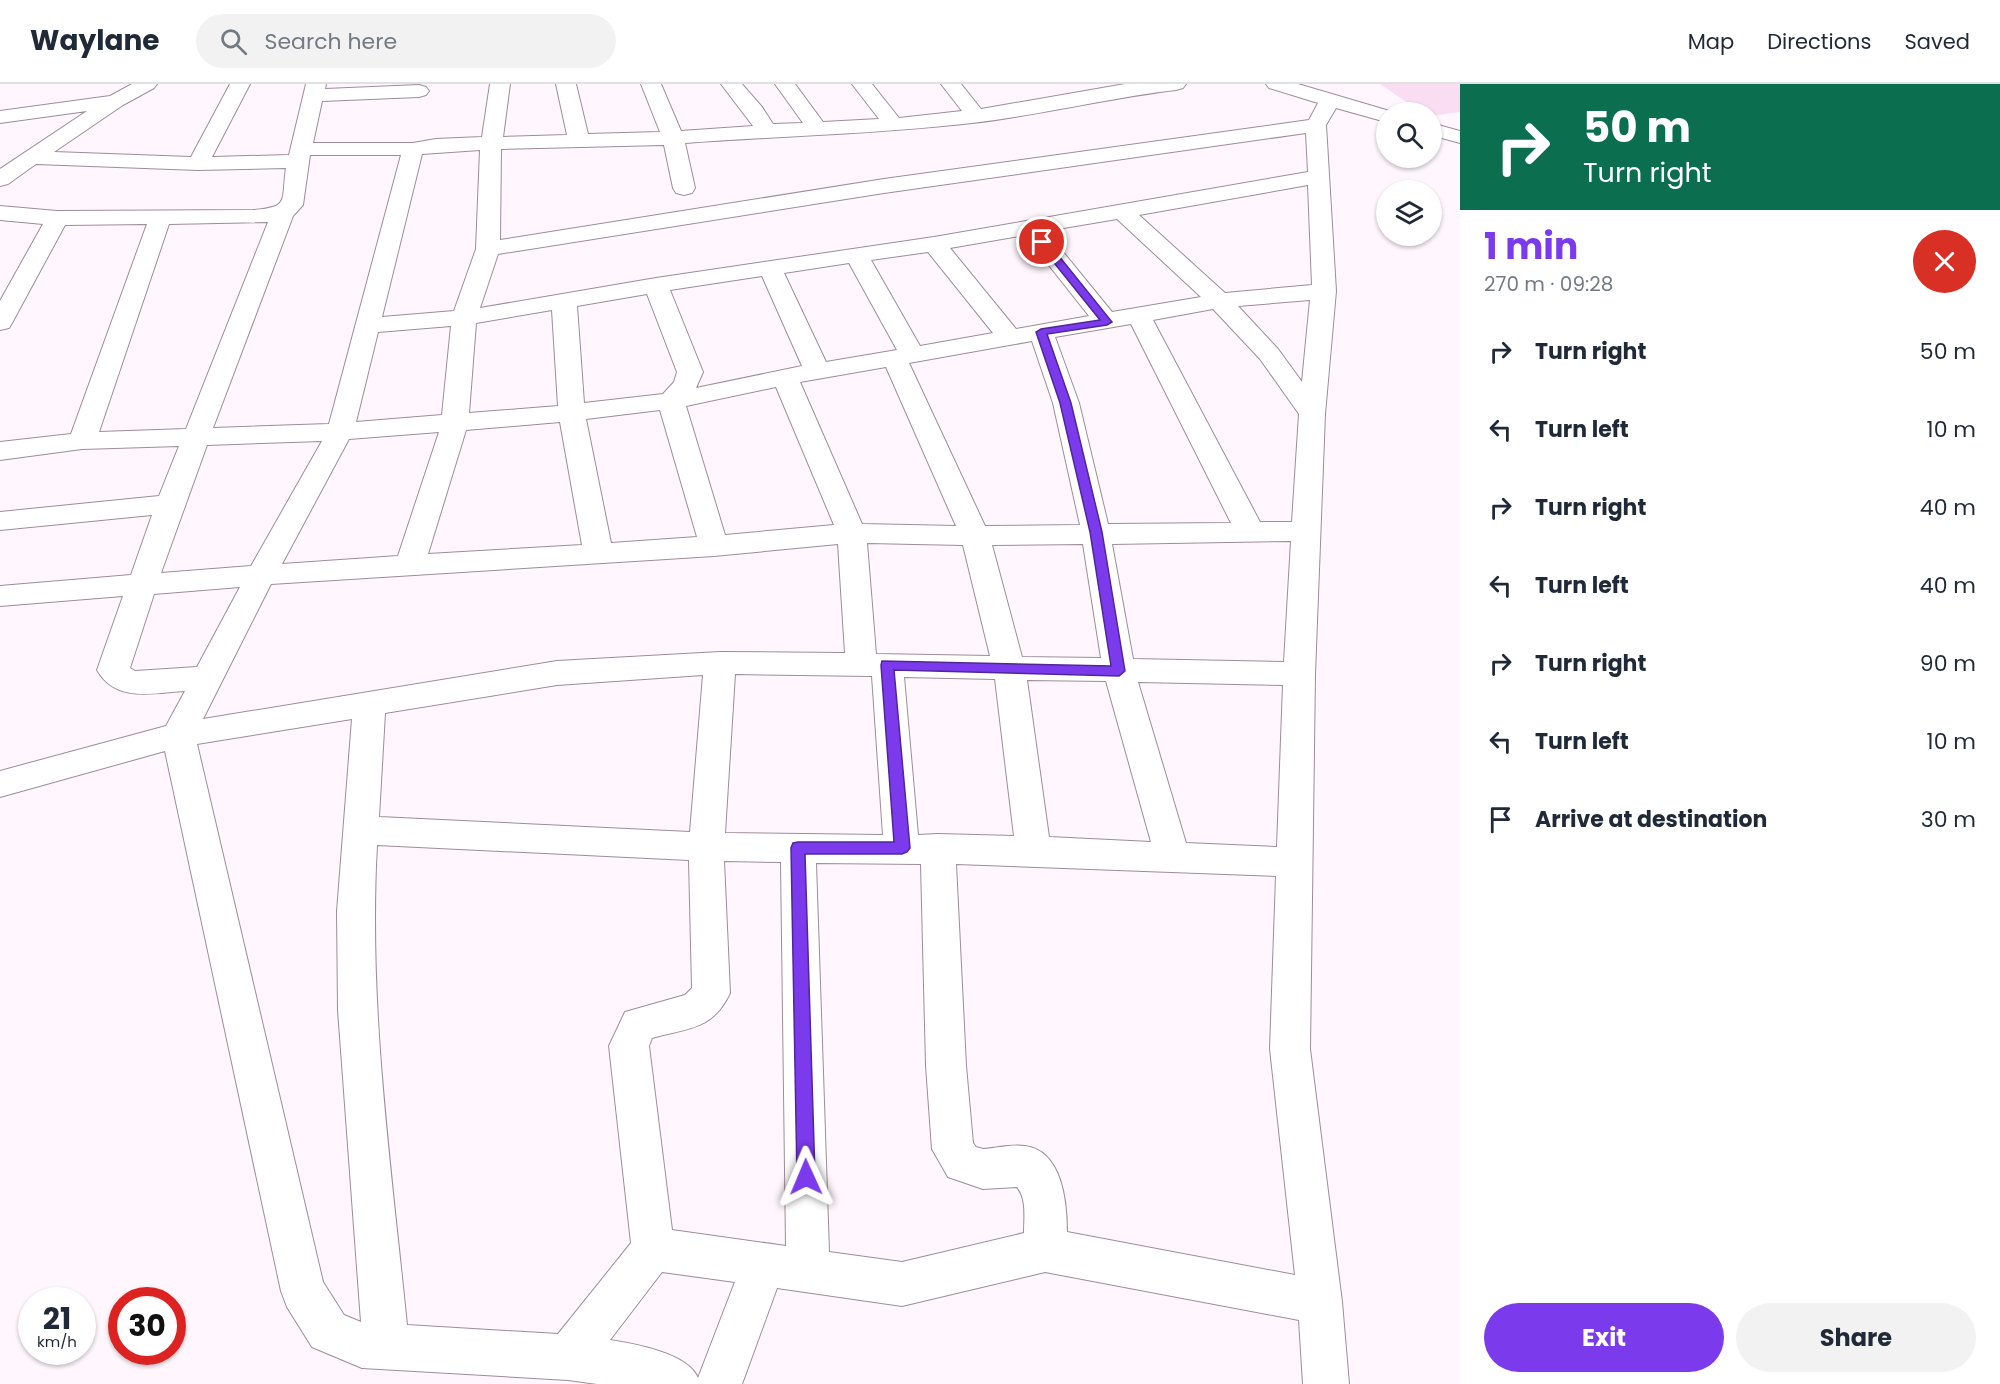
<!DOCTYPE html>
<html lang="en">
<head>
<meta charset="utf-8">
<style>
	body { margin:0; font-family:Poppins,sans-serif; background:#f2f2f3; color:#1f2937; height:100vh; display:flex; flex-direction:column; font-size:22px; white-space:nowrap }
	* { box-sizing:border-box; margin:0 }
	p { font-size:20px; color:#747a83 }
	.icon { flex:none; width:33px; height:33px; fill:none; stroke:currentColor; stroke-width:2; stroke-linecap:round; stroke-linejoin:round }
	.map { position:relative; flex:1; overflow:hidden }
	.sheet { display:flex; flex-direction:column; background:#fff; width:540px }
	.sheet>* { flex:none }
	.banner { background:#0b6e4f; color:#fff; overflow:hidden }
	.fabs { position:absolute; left:1376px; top:18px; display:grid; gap:12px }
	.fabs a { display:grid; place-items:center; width:66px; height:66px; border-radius:50%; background:#fff; box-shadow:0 2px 4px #0004; font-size:30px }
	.speed { position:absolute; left:18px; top:1203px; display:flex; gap:12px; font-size:30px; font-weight:700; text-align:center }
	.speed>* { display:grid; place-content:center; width:78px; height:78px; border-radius:50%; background:#fff; box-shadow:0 2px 4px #0004; line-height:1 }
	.speed small { font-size:15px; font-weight:400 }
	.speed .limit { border:9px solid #d22; background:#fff; color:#111 }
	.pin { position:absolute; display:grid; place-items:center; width:51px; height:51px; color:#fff; margin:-26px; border:3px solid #fff; border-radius:50%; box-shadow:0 2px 6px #0007 }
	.me { position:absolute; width:66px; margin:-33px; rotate:359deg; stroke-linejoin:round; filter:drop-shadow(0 0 4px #0008) }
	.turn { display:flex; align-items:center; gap:21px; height:126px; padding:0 24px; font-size:27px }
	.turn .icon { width:78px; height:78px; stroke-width:2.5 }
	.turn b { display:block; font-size:42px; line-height:51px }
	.round { display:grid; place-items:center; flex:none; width:63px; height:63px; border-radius:32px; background:#f2f2f3 }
	.overview { display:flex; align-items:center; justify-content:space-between; height:102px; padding:0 24px }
	h1 { font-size:36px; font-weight:700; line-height:45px; color:#7c3aed }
	.action { display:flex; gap:12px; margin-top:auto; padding:12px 24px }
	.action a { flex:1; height:69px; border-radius:36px; background:#7c3aed; color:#fff; font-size:24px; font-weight:700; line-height:69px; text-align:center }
	.action a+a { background:#f2f2f3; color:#1f2937 }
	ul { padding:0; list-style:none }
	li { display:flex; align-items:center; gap:18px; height:78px; padding:0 24px }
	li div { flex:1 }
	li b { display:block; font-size:22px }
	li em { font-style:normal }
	header { display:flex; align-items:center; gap:36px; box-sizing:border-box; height:84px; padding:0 30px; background:#fff; border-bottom:2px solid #e0e1e3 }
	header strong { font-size:28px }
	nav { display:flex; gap:33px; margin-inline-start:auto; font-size:21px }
	.search { width:420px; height:54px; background:#f2f2f3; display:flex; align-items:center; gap:15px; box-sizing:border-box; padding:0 21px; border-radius:33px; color:#747a83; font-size:22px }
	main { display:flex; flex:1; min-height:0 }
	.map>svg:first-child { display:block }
	.green { fill:#fbddf3 }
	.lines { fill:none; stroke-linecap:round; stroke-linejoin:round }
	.minor-casing { stroke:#9e8c99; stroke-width:2 }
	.minor { fill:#fff; fill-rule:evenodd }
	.route { fill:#7c3aed; stroke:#51269a; stroke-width:1.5 }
</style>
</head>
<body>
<header>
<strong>Waylane</strong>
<div class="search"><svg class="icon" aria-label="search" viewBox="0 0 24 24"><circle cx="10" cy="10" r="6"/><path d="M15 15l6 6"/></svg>Search here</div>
<nav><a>Map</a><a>Directions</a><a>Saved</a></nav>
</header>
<main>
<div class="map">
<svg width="1460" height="1300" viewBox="0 0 1460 1300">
	<rect width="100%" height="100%" fill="#fff7fd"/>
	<polygon class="green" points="1380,0 1460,0 1460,28 1431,32 1431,28 1421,28"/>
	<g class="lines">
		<defs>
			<g id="minor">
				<path d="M132 0H157L154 4 123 21 54 68 191 73 230 0H250L212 73 289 71 306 0H326L325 5 419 1 426 3 429 7 426 11 419 13 322 17 313 59H413L436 55 482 53 490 0H510L503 53 567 51 556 0H576L588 50 660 48 641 0H661L681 47 753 42 721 0H742L762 23 773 40 803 39 775 0H795L823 38 879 35 852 0H872L899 34 962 27 941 0H961L981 25 1125 0H1186L1183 4 1176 6C1108 14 1041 31 972 39 877 50 781 52 685 59L695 104 692 109 684 111 676 109 673 104 664 61 501 65 500 156 884 95 1309 36 1318 19 1269 4 1266 0H1298L1393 28H1386V38L1336 24 1326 41 1336 207 1325 330 1315 590 1310 965 1342 1218 1349 1300H1303L1299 1236 1045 1188 902 1222 777 1204 742 1300H597L568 1296 362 1284 312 1263 287 1223 281 1207 165 667 0 713V687L166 642 185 607C152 609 116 619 97 586L123 512 0 522V502L131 491 152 431 0 446V428L159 412 179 362 82 365 0 376V358L71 350 147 140 65 141 12 239 9 244 0 246V217L43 140 0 136V122L57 127 253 126C290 123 281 118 286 84L198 86 36 80 8 100 0 102V85L87 27 0 39V27L110 12ZM1306 49 1308 88 934 153 656 194 480 224 498 170 884 109ZM480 66 476 165 454 227 382 233 422 70ZM310 71H401L329 340 213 344 293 132 303 121ZM1308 101 1312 201 1225 209 1139 131ZM1117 135 1201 213 1112 228 1046 147ZM268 138 186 345 99 348 169 140ZM1025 151 1089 232 1016 245 950 164ZM928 168 993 249 920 262 871 176ZM849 179 897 266 826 278 784 189ZM762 192 802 282 696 304 703 288 670 206ZM647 210 677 288 674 298 663 310 584 319 577 222ZM1310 216 1302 298 1278 265 1238 222ZM1213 225 1260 275 1299 330 1292 438H1260L1153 236ZM552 226 558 322 469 329 476 239ZM1131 240 1231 439 1108 440 1079 319 1055 253ZM451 242 442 331 356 338 378 248ZM1032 257 1053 319 1080 441 985 442 909 279ZM886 283 956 442 862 440 800 298ZM776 303 834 441 725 451 686 322ZM660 326 697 453 611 459 586 335ZM560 338 582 461 428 470 466 346ZM439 348 398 472 282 480 349 355ZM322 357 251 482 161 489 207 361ZM1291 457 1284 578 1133 575 1112 460ZM867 459 963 461 990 572 876 570ZM838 460 845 569 720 568 557 577 203 635 271 500 714 472ZM1083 460 1101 574 1022 573 992 461ZM240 503 197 583 135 587 130 584 154 510ZM735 590 872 592 883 751 725 749ZM703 591 690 748 379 733 385 629 557 601ZM904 593 995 595 1014 752 938 750 918 751ZM1027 596 1106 597 1151 758 1049 753ZM1138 598 1283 601 1277 763 1186 759ZM352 635 337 827 338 926 361 1238 344 1231 323 1198 197 660ZM377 761 689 776 692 904 685 911 625 928 609 962 631 1159 558 1250 407 1241C391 1081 368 921 377 761ZM724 777 781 778 786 1162 672 1146 649 962 652 954C688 944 713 946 730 909ZM816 779 921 780 926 982 932 1065 948 1093 983 1105 1017 1103C1027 1115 1024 1134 1024 1149L902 1178 829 1168ZM956 780 1276 792 1270 965 1295 1191 1067 1148C1067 1120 1063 1067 1025 1062 1012 1060 996 1064 983 1065L976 1063 973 1059 966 982ZM662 1188 735 1198 698 1294C688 1269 635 1260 610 1256Z"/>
				<polygon points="1431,39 1460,47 1460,59 1431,51"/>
			</g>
		</defs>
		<use href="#minor" class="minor-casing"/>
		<use href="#minor" class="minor"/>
	</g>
	<polygon class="route" points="1039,156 1046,156 1112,238 1107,241 1047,250 1071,319 1102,448 1125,587 1119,592 894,586 910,764 907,768 902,770 805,770 815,1093 812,1098 806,1101 800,1098 797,1093 791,764 793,759 798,758 894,758 881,581 882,577 1111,582 1090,448 1060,319 1036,248 1041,245 1100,236 1039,160"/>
</svg>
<div class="fabs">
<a><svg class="icon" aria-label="search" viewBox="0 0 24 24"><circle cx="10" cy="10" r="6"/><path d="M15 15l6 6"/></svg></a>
<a><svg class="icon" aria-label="layers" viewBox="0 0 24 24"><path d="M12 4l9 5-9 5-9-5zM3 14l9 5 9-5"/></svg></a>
</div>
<div class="speed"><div>21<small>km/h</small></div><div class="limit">30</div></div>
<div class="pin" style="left:1042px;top:158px;background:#d93025"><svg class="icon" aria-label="arrive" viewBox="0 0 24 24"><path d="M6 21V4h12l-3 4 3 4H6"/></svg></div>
<svg class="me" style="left:806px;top:1093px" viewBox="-20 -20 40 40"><path d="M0-17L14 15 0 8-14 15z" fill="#7c3aed" stroke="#fff" stroke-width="4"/></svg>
</div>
<section class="sheet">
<div class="banner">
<div class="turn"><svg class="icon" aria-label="right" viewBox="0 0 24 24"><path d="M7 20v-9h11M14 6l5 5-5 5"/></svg><div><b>50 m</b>Turn right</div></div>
</div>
<div class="overview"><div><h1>1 min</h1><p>270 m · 09:28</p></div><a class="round" style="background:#d93025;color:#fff"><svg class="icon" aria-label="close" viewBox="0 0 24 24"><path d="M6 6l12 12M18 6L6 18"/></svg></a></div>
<ul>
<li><svg class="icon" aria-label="right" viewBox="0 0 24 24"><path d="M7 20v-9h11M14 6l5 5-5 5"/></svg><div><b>Turn right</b></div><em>50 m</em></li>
<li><svg class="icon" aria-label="left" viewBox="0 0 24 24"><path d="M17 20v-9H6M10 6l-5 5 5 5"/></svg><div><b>Turn left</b></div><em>10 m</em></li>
<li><svg class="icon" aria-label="right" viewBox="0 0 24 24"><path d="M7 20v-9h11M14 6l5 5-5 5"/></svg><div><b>Turn right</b></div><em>40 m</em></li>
<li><svg class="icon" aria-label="left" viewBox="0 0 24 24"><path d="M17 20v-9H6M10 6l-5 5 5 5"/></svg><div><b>Turn left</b></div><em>40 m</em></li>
<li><svg class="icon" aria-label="right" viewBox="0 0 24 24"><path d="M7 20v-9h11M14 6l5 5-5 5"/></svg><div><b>Turn right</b></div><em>90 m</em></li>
<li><svg class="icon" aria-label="left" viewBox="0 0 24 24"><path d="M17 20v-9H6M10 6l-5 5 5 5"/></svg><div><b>Turn left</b></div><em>10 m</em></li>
<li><svg class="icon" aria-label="arrive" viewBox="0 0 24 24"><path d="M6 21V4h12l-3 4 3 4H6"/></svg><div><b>Arrive at destination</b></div><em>30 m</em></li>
</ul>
<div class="action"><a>Exit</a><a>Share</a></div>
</section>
</main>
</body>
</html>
